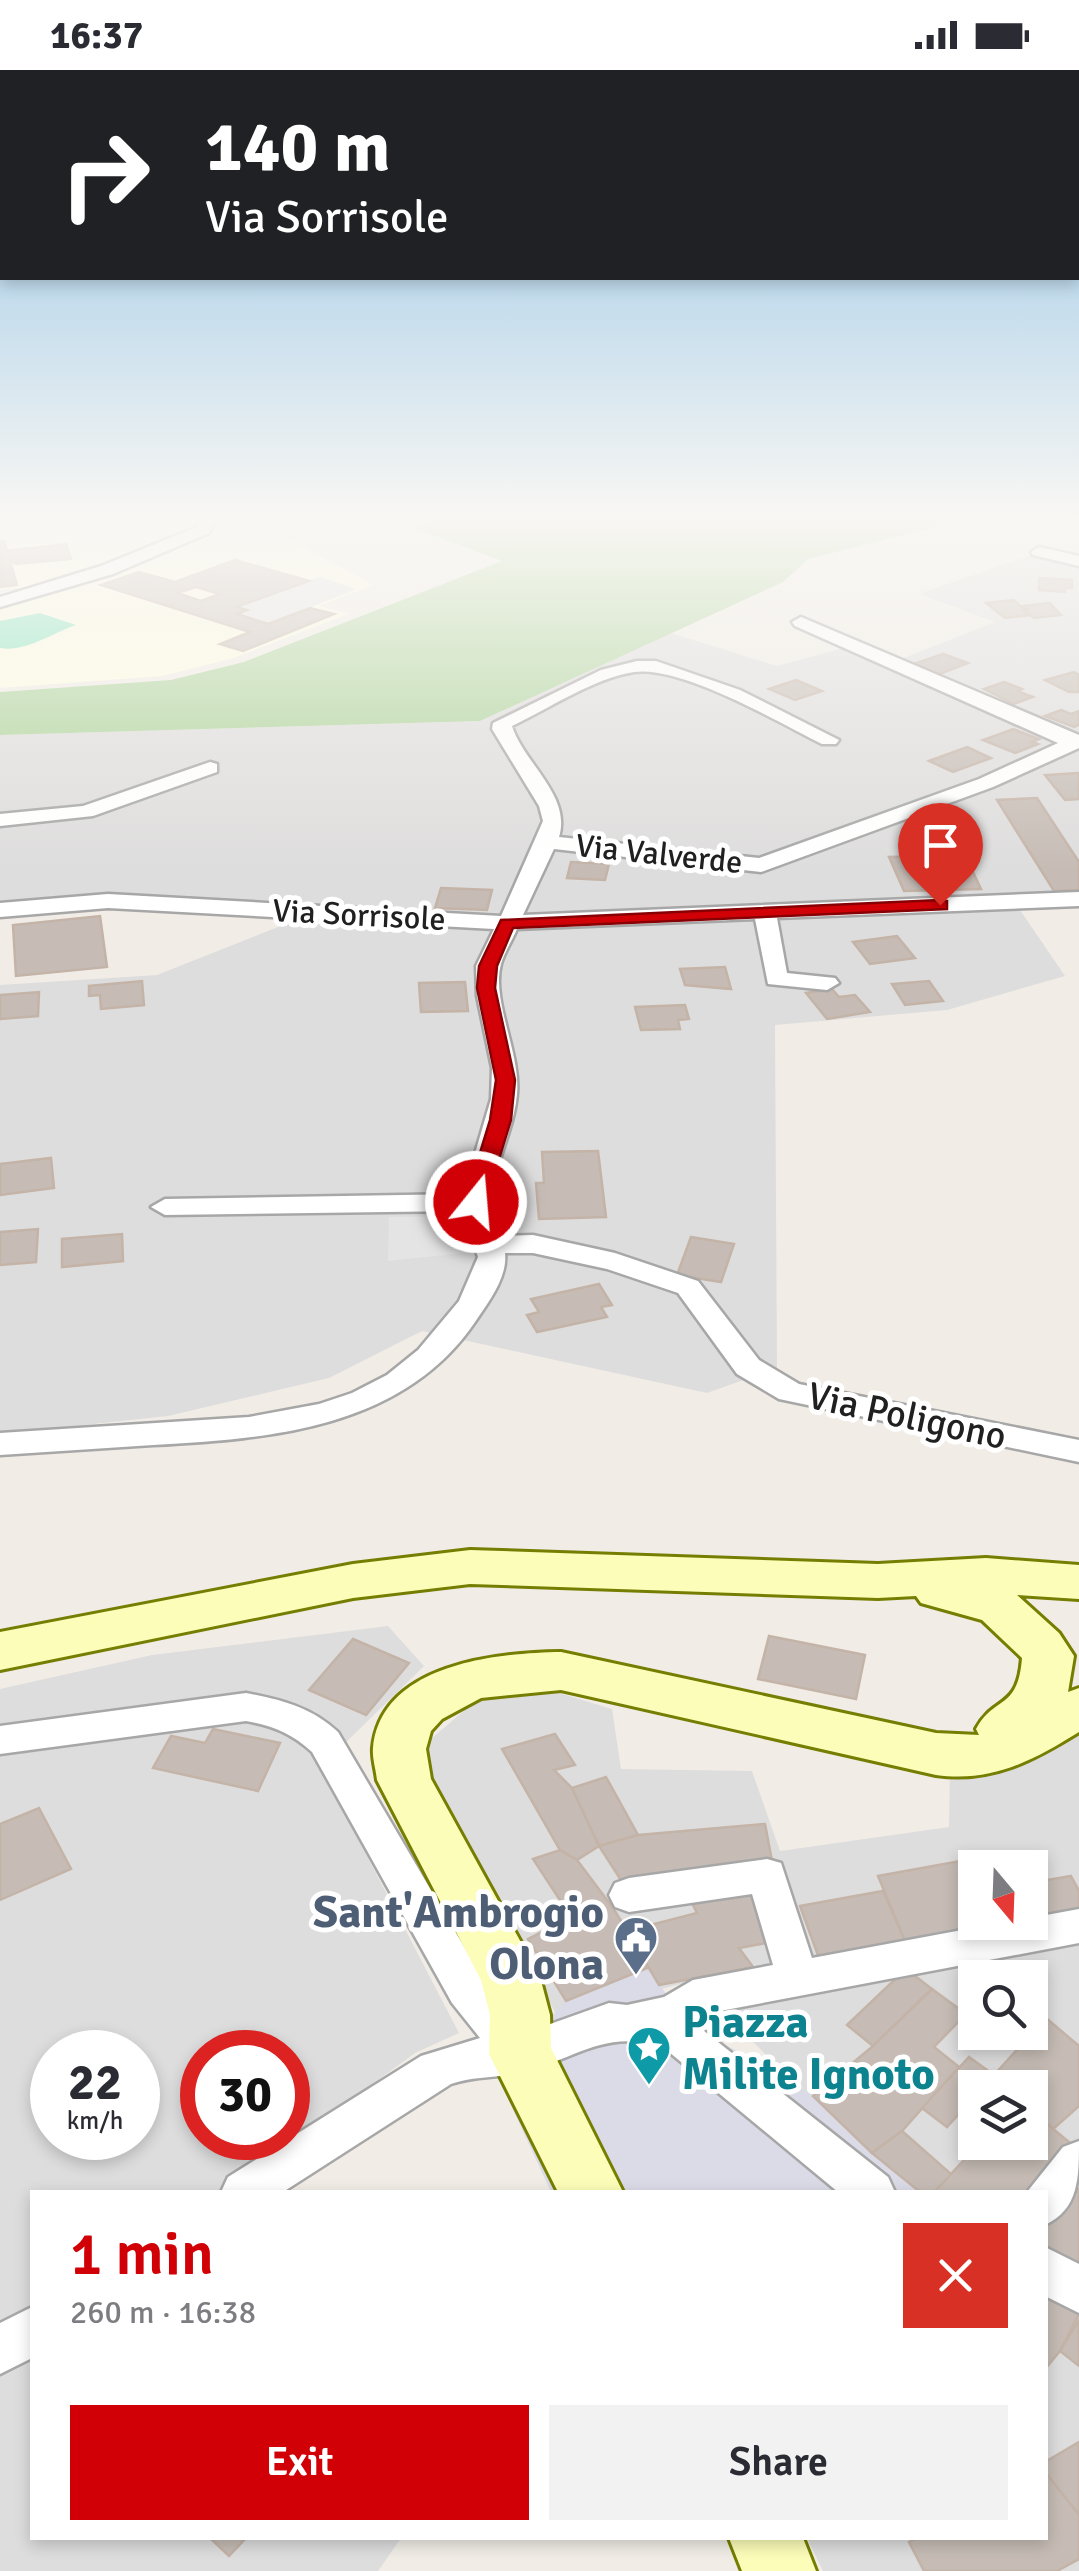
<!DOCTYPE html>
<html lang="en">
<head>
<meta charset="utf-8">
<style>
	body { margin:0; font-family:Signika,sans-serif; background:#f2f2f3; color:#2b2b33; height:100vh; display:flex; flex-direction:column; font-size:38px; white-space:nowrap }
	* { box-sizing:border-box; margin:0 }
	p { font-size:32px; color:#7c7c81 }
	.icon { flex:none; width:55px; height:55px; fill:none; stroke:currentColor; stroke-width:2; stroke-linecap:round; stroke-linejoin:round }
	.map { position:relative; flex:1; overflow:hidden }
	.details { position:absolute; left:30px; top:2120px; width:1018px; height:350px; display:flex; flex-direction:column; background:#fff; border-radius:0px; box-shadow:0 5px 15px #0003 }
	.details>* { flex:none }
	.guide { position:absolute; left:0px; top:0px; width:1080px; height:210px; box-shadow:0 5px 15px #0003; background:#202124; color:#fff; overflow:hidden }
	.needle { width:65px; rotate:161deg }
	.controls { position:absolute; left:958px; top:1780px; display:grid; gap:20px }
	.controls a { display:grid; place-items:center; width:90px; height:90px; border-radius:0px; background:#fff; box-shadow:0 5px 15px #0003; font-size:50px }
	.speed { position:absolute; left:30px; top:1960px; display:flex; gap:20px; font-size:50px; font-weight:700; text-align:center }
	.speed>* { display:grid; place-content:center; width:130px; height:130px; border-radius:50%; background:#fff; box-shadow:0 5px 15px #0003; line-height:1 }
	.speed small { font-size:25px; font-weight:400 }
	.speed .limit { border:15px solid #d22; background:#fff; color:#111 }
	.pin { position:absolute; display:grid; place-items:center; width:85px; height:85px; color:#fff; margin:-102px -42px; border-radius:50% 50% 50% 0; rotate:-45deg; box-shadow:0 0 10px #0007 }
	.pin .icon { rotate:45deg }
	.me { position:absolute; width:110px; margin:-55px; rotate:17deg; stroke-linejoin:round; filter:drop-shadow(0 0 8px #0008) }
	.turn { display:flex; align-items:center; gap:35px; height:210px; padding:0 40px; font-size:45px }
	.turn .icon { width:130px; height:130px; stroke-width:2.5 }
	.turn b { display:block; font-size:70px; line-height:85px }
	.round { display:grid; place-items:center; flex:none; width:105px; height:105px; border-radius:0px; background:#f2f2f3 }
	.summary { display:flex; align-items:center; justify-content:space-between; height:170px; padding:0 40px }
	h1 { font-size:60px; font-weight:600; line-height:75px; color:#d00006 }
	.action { display:flex; gap:20px; margin-top:auto; padding:20px 40px }
	.action a { flex:1; height:115px; border-radius:0px; background:#d00006; color:#fff; font-size:40px; font-weight:600; line-height:115px; text-align:center }
	.action a+a { background:#f2f2f3; color:#2b2b33 }
	.status { display:flex; justify-content:space-between; align-items:center; height:70px; padding:0 50px; background:#fff; direction:ltr }
	.status svg { height:28px; fill:currentColor }
	.map>svg:first-child { display:block }
	.residential { fill:#dedddd; fill-rule:evenodd }
	.education { fill:#fffee1 }
	.forest { fill:#acd399 }
	.pitch { fill:#80e4ba }
	.parking { fill:#e4e4e4 }
	.plaza { fill:#dadbe7 }
	.building { fill:#c6bcb5; stroke:#c4b3a7; stroke-width:2.5; fill-rule:evenodd }
	.lines { fill:none; stroke-linecap:round; stroke-linejoin:round }
	.street-casing { stroke:#a7a7a7; stroke-width:5 }
	.secondary-casing { stroke:#757e00; stroke-width:6 }
	.street { fill:#fff; fill-rule:evenodd }
	.secondary { fill:#fcfdb8; fill-rule:evenodd }
	.route { fill:#d00006; stroke:#870004; stroke-width:2.5 }
	.labels { text-anchor:middle; dominant-baseline:central; stroke-width:10; stroke-linejoin:round; paint-order:stroke }
	.far-street-label { font-size:32px; fill:#202020; stroke:#fff }
	.street-label { font-size:38px; fill:#202020; stroke:#fff }
	.near-service-label { font-size:45px; font-weight:bold; fill:#4e5e75; stroke:#fff; text-anchor:end }
	.near-culture-label { font-size:45px; font-weight:bold; fill:#0d838f; stroke:#fff; text-anchor:start }
</style>
</head>
<body>
<div class="status"><b>16:37</b><svg viewBox="0 0 49 12"><path d="M0 12V9h3v3zM5 12V6h3v6zM10 12V3h3v9zM15 12V0h3v12zM26 1h20v11H26zM47 4h2v5h-2z"/></svg></div>
<div class="map">
<svg width="1079" height="2501" viewBox="0 0 1079 2501">
	<rect width="100%" height="100%" fill="#f1ede6"/>
	<g class="residential">
		<polygon points="1028,486 1079,486 1079,824 1012,828 1065,906 947,940 775,955 777,1298 707,1323 422,1261 329,1308 168,1346 0,1364 0,915 157,905 296,850 291,835 0,833 0,665 480,651 671,563 777,596 847,577 886,595 995,552 919,524"/>
		<path d="M388 1556 424 1596 339 1679 341 1736 459 1963 415 1983 257 2098 270 2122H32V2468H401L378 2501H0V1619L152 1585ZM52 1982H138V2068H52ZM202 1982H288V2068H202Z"/>
		<path d="M519 1617 559 1623 612 1639 621 1699 752 1701 780 1781 949 1757 950 1699 1079 1661V2501H823L807 2468H1045V2122H904L692 1911 557 1946 418 1680 479 1628ZM975 1798H1030V1852H975ZM975 1908H1030V1962H975ZM975 2018H1030V2072H975Z"/>
	</g>
	<polygon class="education" points="0,450 270,450 282,465 373,515 319,536 348,544 234,588 162,606 0,618 0,533 46,515 0,520"/>
	<polygon class="forest" points="437,450 964,450 808,489 783,512 480,651 0,665 0,622 171,610 244,592 502,491 409,456"/>
	<path class="pitch" d="M40 543 76 555C55 562 24 583 0 578V551Z"/>
	<g class="parking">
		<polygon points="319,507 357,519 268,554 237,544 246,540 236,537"/>
		<polygon points="459,1146 472,1182 388,1191 389,1147"/>
	</g>
	<polygon class="plaza" points="650,1897 680,1948 813,2026 920,2122 551,2122 497,2005 566,1931"/>
	<g class="building">
		<polygon points="0,471 4,471 7,481 66,474 71,489 16,494 10,491 17,515 0,517"/>
		<path d="M235 490 309 511 236 537 247 540 237 544 268 554 310 538 334 544 243 581 220 574 250 562 101 515 139 502 175 512ZM196 517 220 524 201 531 177 523Z"/>
		<polygon points="1039,508 1072,510 1072,518 1065,518 1065,522 1039,520"/>
		<polygon points="1014,530 1030,545 1005,548 986,533"/>
		<polygon points="1050,533 1061,545 1034,548 1023,540 1027,539 1022,536"/>
		<polygon points="943,584 968,593 940,604 913,594"/>
		<polygon points="1074,602 1079,605 1079,622 1069,622 1045,610"/>
		<polygon points="796,610 822,621 795,630 769,619"/>
		<polygon points="1004,612 1022,619 1017,621 1033,627 1014,634 984,619"/>
		<polygon points="1061,640 1071,644 1079,641 1079,655 1074,657 1045,646"/>
		<polygon points="1013,659 1039,669 1032,672 1038,674 1015,683 983,670"/>
		<polygon points="967,677 991,688 953,702 929,691"/>
		<polygon points="1079,703 1079,729 1065,730 1045,705"/>
		<polygon points="1037,728 1079,792 1079,820 1054,821 997,730"/>
		<polygon points="965,785 981,819 904,821 889,787"/>
		<polygon points="571,792 609,794 605,810 567,808"/>
		<polygon points="441,818 492,820 487,840 435,838"/>
		<polygon points="100,846 107,897 16,906 13,855"/>
		<polygon points="897,866 915,888 870,894 853,872"/>
		<polygon points="725,897 731,919 685,915 680,899"/>
		<polygon points="142,911 144,935 101,939 100,925 89,926 89,916"/>
		<polygon points="929,911 943,931 905,935 892,914"/>
		<polygon points="465,912 468,941 421,942 419,913"/>
		<polygon points="832,919 839,927 855,925 870,942 827,949 806,923"/>
		<polygon points="39,922 38,946 0,949 0,925"/>
		<polygon points="685,935 689,949 678,950 680,959 641,960 635,937"/>
		<polygon points="598,1081 606,1147 539,1149 536,1113 544,1113 542,1082"/>
		<polygon points="51,1088 54,1118 0,1125 0,1094"/>
		<polygon points="38,1159 36,1192 0,1195 0,1162"/>
		<polygon points="122,1164 123,1191 62,1197 62,1169"/>
		<polygon points="691,1167 734,1174 721,1212 677,1205"/>
		<polygon points="599,1214 612,1235 601,1237 607,1247 537,1262 527,1245 539,1242 531,1229"/>
		<polygon points="769,1566 865,1585 856,1629 758,1609"/>
		<polygon points="353,1569 409,1593 366,1645 309,1620"/>
		<polygon points="213,1659 280,1673 258,1721 153,1698 171,1666 205,1673"/>
		<polygon points="555,1664 575,1695 554,1700 572,1718 599,1776 577,1790 560,1780 502,1679"/>
		<polygon points="606,1707 638,1765 599,1776 572,1718"/>
		<polygon points="39,1738 71,1799 0,1830 0,1754"/>
		<polygon points="765,1754 773,1796 626,1818 599,1776 638,1765"/>
		<polygon points="560,1780 577,1790 613,1838 650,1897 566,1931 528,1869 571,1847 533,1789"/>
		<polygon points="961,1791 975,1822 975,1852 990,1855 905,1871 878,1806"/>
		<polygon points="1071,1806 1079,1821 1079,1838 1030,1848 1030,1813"/>
		<polygon points="751,1816 772,1872 739,1878 753,1897 659,1915 627,1861 697,1843 687,1823"/>
		<polygon points="883,1821 905,1871 819,1888 800,1836"/>
		<polygon points="906,1899 932,1919 873,1976 847,1955"/>
		<polygon points="932,1919 966,1944 934,1977 959,1997 902,2061 872,2083 813,2026 873,1976"/>
		<polygon points="1046,1948 1079,1976 1079,2036 1053,2059 1030,2040 1030,2018 1006,2018 994,2005"/>
		<polygon points="969,1987 994,2005 983,2018 975,2018 975,2026 947,2057 922,2038"/>
		<polygon points="1030,2040 1075,2077 1035,2122 934,2122 981,2072 1030,2072"/>
		<polygon points="902,2061 951,2104 934,2122 920,2122 872,2083"/>
		<polygon points="1079,2119 1079,2202 1045,2182 1045,2153"/>
		<polygon points="1045,2224 1079,2244 1060,2281 1045,2299"/>
		<polygon points="1079,2250 1079,2296 1060,2281"/>
		<polygon points="1079,2372 1079,2445 1045,2402 1045,2392"/>
		<polygon points="1045,2402 1079,2445 1079,2489 1057,2501 924,2501 909,2472 917,2468 1045,2468"/>
		<polygon points="210,2468 246,2468 229,2486"/>
	</g>
	<g class="lines">
		<defs>
			<g id="street">
				<polygon points="200,450 216,450 209,463 113,504 0,537 0,527 101,496 197,457"/>
				<polygon points="1039,477 1079,486 1079,496 1033,485 1031,482"/>
				<path d="M801 547 1079 665V678L993 717 761 802 554 779 523 845 1079 822V836L777 848 787 903 835 908 839 913 827 920 768 914 755 849 517 859C512 871 504 883 501 894 491 931 521 983 517 1024 513 1073 478 1116 497 1166L533 1165 615 1183 698 1211 759 1290 799 1314 1079 1370V1392L779 1329 737 1304 678 1223 607 1199 533 1183H505C508 1207 488 1233 475 1252 403 1358 271 1369 153 1375 102 1378 51 1382 0 1385V1363L249 1347 319 1334 352 1323 387 1305 418 1280 459 1231 478 1187 462 1141 165 1145 151 1137 165 1129 463 1124 491 1029 492 998 477 926 476 896 494 859 108 838 0 847V833L108 824 501 846 543 751 539 736 492 659 493 653 601 600 637 591H656L740 620 839 670 836 674H822C778 652 681 595 634 602 592 609 550 638 512 656 523 692 572 726 559 767L759 788 979 709 1058 673 795 556 792 552Z"/>
				<polygon points="210,692 217,694 217,702 93,746 0,756 0,744 83,736"/>
				<path d="M246 1623C282 1630 311 1637 338 1662L482 1907 528 1962 609 1933 627 1935 664 1927 693 1910 773 1895 752 1824 629 1842 615 1837 609 1825 615 1813 629 1808 767 1789 781 1793 812 1888 1005 1852H1030V1848L1079 1839V1873L704 1944 694 1953 888 2107 895 2122H838L669 1982C611 1953 574 1991 520 2003 496 2008 474 2006 451 2014L283 2122H221L228 2107 421 1986 480 1968 452 1933 312 1682C291 1663 273 1656 246 1651L0 1684V1656Z"/>
				<path d="M1079 2071C1079 2108 1079 2139 1045 2155V2122H1027L1063 2077Z"/>
				<polygon points="1045,2177 1079,2194 1079,2243 1045,2226"/>
				<polygon points="32,2237 32,2288 0,2304 0,2253"/>
			</g>
			<g id="secondary">
				<path d="M470 1480 878 1494 986 1488 1079 1495V1529L1017 1525 1059 1563 1074 1586 1068 1622 1079 1618V1662C1034 1690 992 1713 936 1705L561 1620 481 1628 442 1649 431 1661 426 1679 431 1709 540 1907 550 1945 551 1978 623 2122H558L489 1984 490 1945 481 1910 377 1710C376 1700 372 1688 373 1678 381 1594 497 1583 561 1582L936 1663 979 1665 976 1659C994 1625 1018 1641 1022 1588L982 1550 921 1533 916 1526 878 1528 470 1514 353 1528 0 1600V1562L353 1494Z"/>
				<polygon points="729,2468 803,2468 816,2501 742,2501"/>
			</g>
		</defs>
		<use href="#street" class="street-casing"/>
		<use href="#secondary" class="secondary-casing"/>
		<use href="#street" class="street"/>
		<use href="#secondary" class="secondary"/>
	</g>
	<linearGradient id="sky" x2="0" y2="1"><stop stop-color="#8dc1e5"/><stop offset="0.56" stop-color="#f9f7f4"/><stop offset="1" stop-color="#f9f7f4" stop-opacity="0"/></linearGradient>
	<rect width="1079" height="800" fill="url(#sky)"/>
	<polygon class="route" points="940,830 947,831 947,839 513,858 497,896 495,918 515,1010 511,1050 486,1132 476,1138 465,1132 490,1050 496,1010 477,918 479,896 501,850"/>
	<defs>
		<symbol id="civic-pin" viewBox="-11 -11 22 30"><path d="M0 17L-7.5 6A9.5 9.5 0 1 1 7.5 6Z" fill="#5c6f8a" stroke="#fff"/><path d="M-.6-6.5H3V-4.5H.6V-3L4-1V1h2V6H-6V1h2V-1L-.6-3ZM-1.2 2.5V6h2.4V2.5Z" fill="#fff"/></symbol>
		<symbol id="sight-pin" viewBox="-11 -11 22 30"><path d="M0 17L-7.5 6A9.5 9.5 0 1 1 7.5 6Z" fill="#0f9aa8" stroke="#fff"/><path d="M0-6L1.8-2.2L6-1.7L2.9 1.2L3.7 5.4L0 3.3L-3.7 5.4L-2.9 1.2L-6-1.7L-1.8-2.2Z" fill="#fff"/></symbol>
	</defs>
	<g fill-rule="evenodd">
		<use href="#civic-pin" x="611" y="1843" width="50" height="68"/>
		<use href="#sight-pin" x="624" y="1953" width="50" height="68"/>
	</g>
	<g class="labels">
		<g class="far-street-label">
			<text transform="translate(659 784) rotate(6)">Via Valverde</text>
			<text transform="translate(359 845) rotate(3)">Via Sorrisole</text>
		</g>
		<g class="street-label">
			<text transform="translate(907 1346) rotate(12)">Via Poligono</text>
		</g>
		<g class="near-service-label">
			<text x="604" y="1842">Sant'Ambrogio<tspan x="604" dy="52">Olona</tspan></text>
		</g>
		<g class="near-culture-label">
			<text x="682" y="1952">Piazza<tspan x="682" dy="52">Milite Ignoto</tspan></text>
		</g>
	</g>
</svg>
<div class="controls">
<a><svg class="needle" viewBox="-14 -14 28 28"><path d="M0-13l5 13h-10z" fill="#e53935"/><path d="M0 13l5-13h-10z" fill="#7c7c81"/></svg></a>
<a><svg class="icon" aria-label="search" viewBox="0 0 24 24"><circle cx="10" cy="10" r="6"/><path d="M15 15l6 6"/></svg></a>
<a><svg class="icon" aria-label="layers" viewBox="0 0 24 24"><path d="M12 4l9 5-9 5-9-5zM3 14l9 5 9-5"/></svg></a>
</div>
<div class="speed"><div>22<small>km/h</small></div><div class="limit">30</div></div>
<div class="pin" style="left:940px;top:835px;background:#d93025"><svg class="icon" aria-label="arrive" viewBox="0 0 24 24"><path d="M6 21V4h12l-3 4 3 4H6"/></svg></div>
<svg class="me" style="left:476px;top:1132px" viewBox="-20 -20 40 40"><circle r="17" fill="#d00006" stroke="#fff" stroke-width="3"/><path d="M0-11L8 9 0 5-8 9z" fill="#fff"/></svg>
<div class="guide">
<div class="turn"><svg class="icon" aria-label="right" viewBox="0 0 24 24"><path d="M7 20v-9h11M14 6l5 5-5 5"/></svg><div><b>140 m</b>Via Sorrisole</div></div>
</div>
<section class="details">
<div class="summary"><div><h1>1 min</h1><p>260 m · 16:38</p></div><a class="round" style="background:#d93025;color:#fff"><svg class="icon" aria-label="close" viewBox="0 0 24 24"><path d="M6 6l12 12M18 6L6 18"/></svg></a></div>
<div class="action"><a>Exit</a><a>Share</a></div>
</section>
</div>
</body>
</html>
